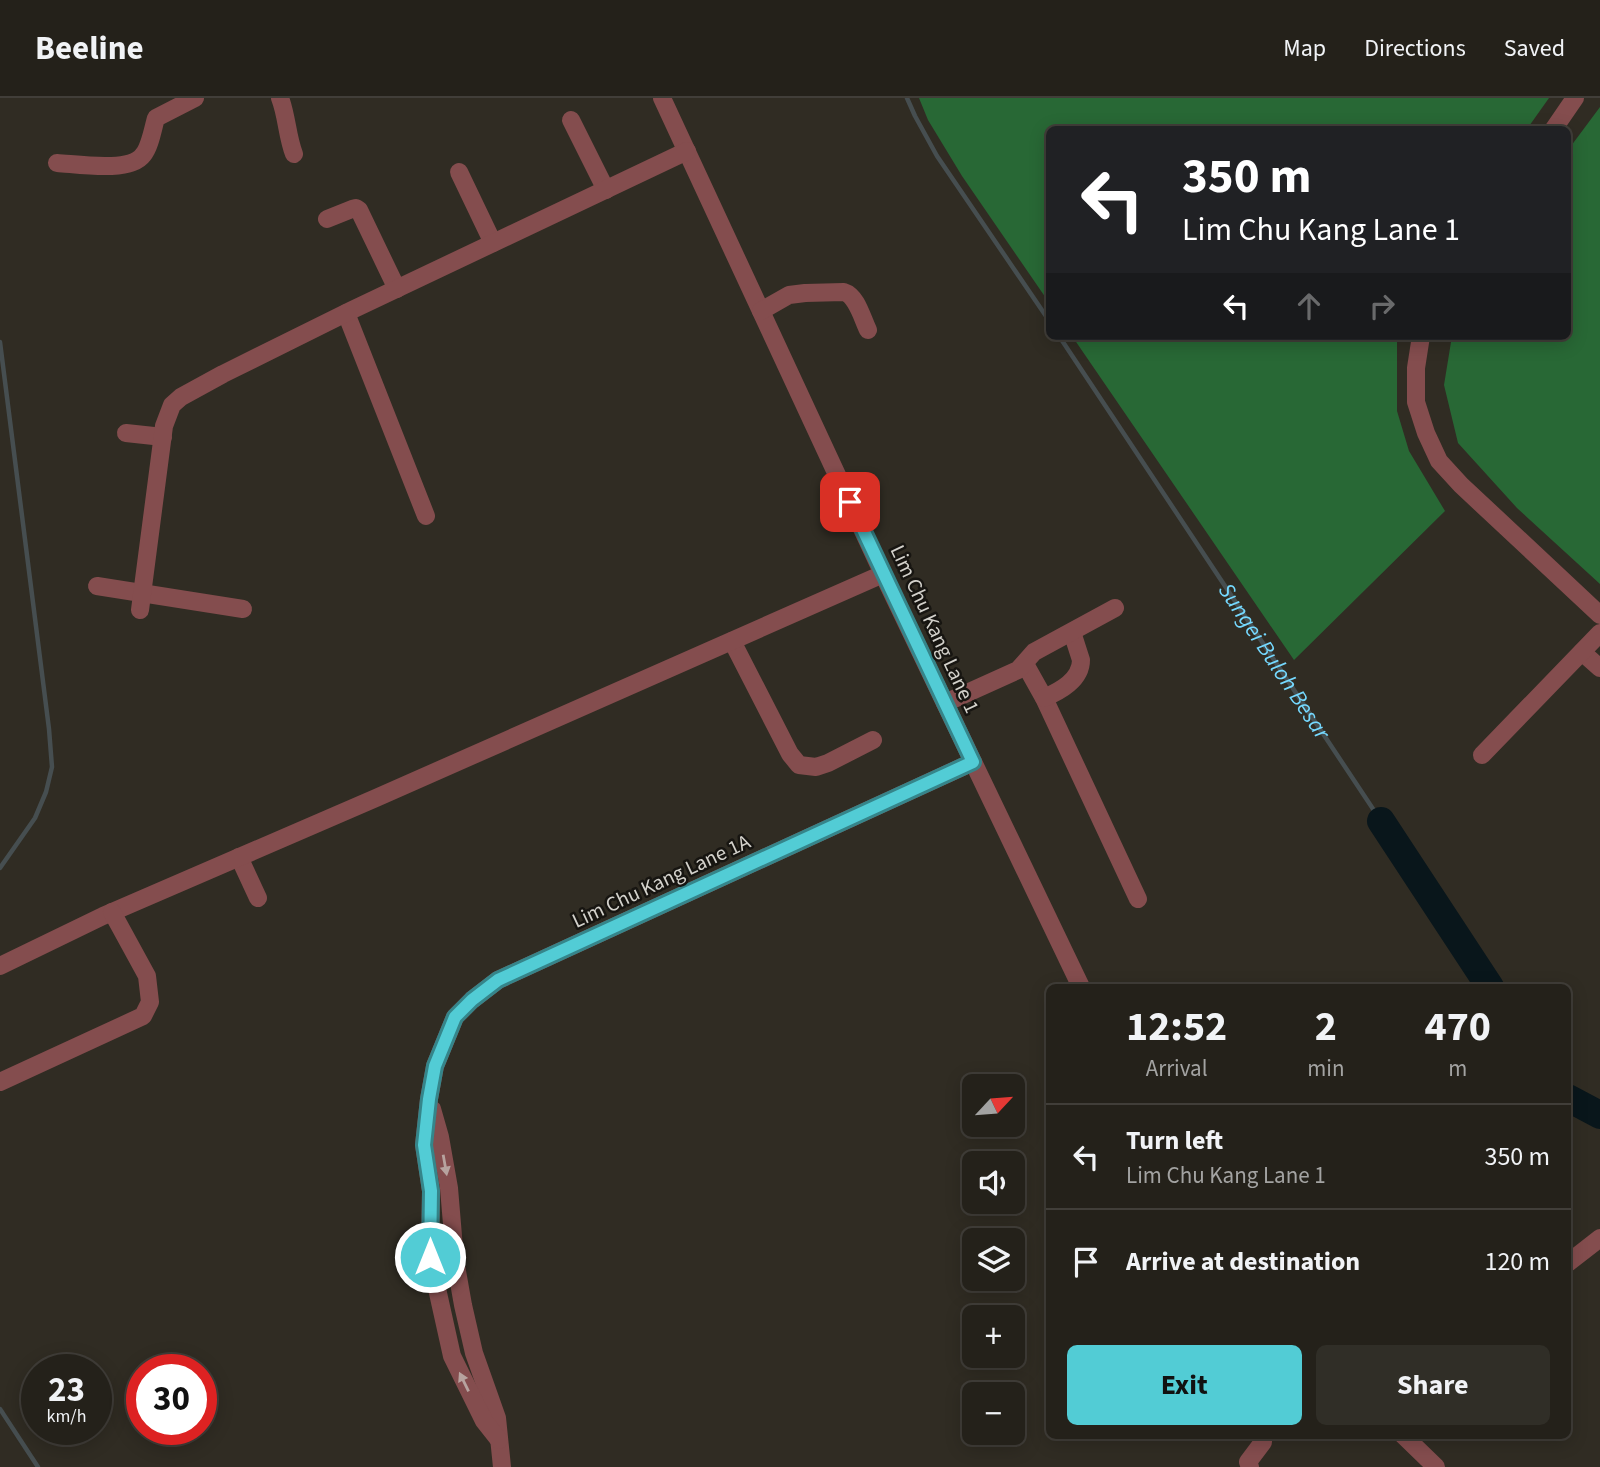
<!DOCTYPE html>
<html lang="en">
<head>
<meta charset="utf-8">
<style>
	body { margin:0; font-family:"Source Sans 3",sans-serif; background:#302e27; color:#f1f3f6; height:100vh; display:flex; flex-direction:column; font-size:26px; white-space:nowrap }
	* { box-sizing:border-box; margin:0 }
	p { font-size:23px; color:#a3a3a2 }
	.icon { flex:none; width:38px; height:38px; fill:none; stroke:currentColor; stroke-width:2; stroke-linecap:round; stroke-linejoin:round }
	.map { position:relative; flex:1; overflow:hidden }
	.drawer { position:absolute; left:1046px; top:886px; width:525px; height:455px; display:flex; flex-direction:column; background:#24211a; border-radius:10px; box-shadow:0 4px 18px #0003,0 0 0 2px #413e39 }
	.drawer>* { flex:none }
	.guide { position:absolute; left:1046px; top:28px; width:525px; height:214px; border-radius:10px; box-shadow:0 4px 18px #0003,0 0 0 2px #413e39; background:#202124; color:#fff; overflow:hidden }
	.needle { width:46px; rotate:64deg }
	.fabs { position:absolute; left:962px; top:976px; display:grid; gap:14px }
	.fabs a { display:grid; place-items:center; width:63px; height:63px; border-radius:10px; background:#24211a; box-shadow:0 4px 18px #0003,0 0 0 2px #413e39; font-size:35px }
	.speed { position:absolute; left:21px; top:1256px; display:flex; gap:14px; font-size:35px; font-weight:700; text-align:center }
	.speed>* { display:grid; place-content:center; width:91px; height:91px; border-radius:50%; background:#24211a; box-shadow:0 4px 18px #0003,0 0 0 2px #413e39; line-height:1 }
	.speed small { font-size:18px; font-weight:400 }
	.speed .limit { border:10px solid #d22; background:#fff; color:#111 }
	.pin { position:absolute; display:grid; place-items:center; width:60px; height:60px; color:#fff; margin:-30px; border-radius:14px; box-shadow:0 4px 10px #0006 }
	.me { position:absolute; width:77px; margin:-38px; rotate:0deg; stroke-linejoin:round; filter:drop-shadow(0 0 5px #0008) }
	.turn { display:flex; align-items:center; gap:24px; height:147px; padding:0 21px; font-size:32px }
	.turn .icon { width:91px; height:91px; stroke-width:2.5 }
	.turn b { display:block; font-size:49px; line-height:60px }
	.lanes { display:flex; align-items:center; height:66px; padding:0 21px; background:#0003; justify-content:center; gap:35px; direction:ltr }
	.lanes .off { opacity:.35 }
	.eta { display:flex; justify-content:space-evenly; align-items:center; height:119px; text-align:center }
	.eta b { font-size:42px; font-weight:700; line-height:49px }
	.action { display:flex; gap:14px; margin-top:auto; padding:14px 21px }
	.action a { flex:1; height:80px; border-radius:10px; background:#52ccd5; color:#111; font-size:28px; font-weight:700; line-height:80px; text-align:center }
	.action a+a { background:#302e27; color:#f1f3f6 }
	ul { padding:0; list-style:none }
	li { display:flex; align-items:center; gap:21px; height:105px; padding:0 21px; border-top:2px solid #413e39 }
	li div { flex:1 }
	li b { display:block; font-size:26px }
	li em { font-style:normal }
	header { display:flex; align-items:center; gap:42px; box-sizing:border-box; height:98px; padding:0 35px; background:#24211a; border-bottom:2px solid #413e39 }
	header strong { font-size:33px }
	nav { display:flex; gap:38px; margin-inline-start:auto; font-size:24px }
	.map>svg:first-child { display:block }
	.forest { fill:#286835 }
	.lines { fill:none; stroke-linecap:round; stroke-linejoin:round }
	.stream { stroke:#464e50; stroke-width:4.5 }
	.river { stroke:#09161b; stroke-width:28 }
	.minor { stroke:#844d4e; stroke-width:18 }
	.oneway { fill:#b7a39f }
	.route-casing { stroke:#35858a; stroke-width:18 }
	.route { stroke:#52ccd5; stroke-width:12 }
	.labels { text-anchor:middle; dominant-baseline:central; stroke-width:5; stroke-linejoin:round; paint-order:stroke }
	.street-label { font-size:21px; fill:#d3d1cb; stroke:#171511 }
	.water-label { font-size:23px; font-style:italic; fill:#75d9ff; stroke:#171511 }
</style>
</head>
<body>
<header>
<strong>Beeline</strong>
<nav><a>Map</a><a>Directions</a><a>Saved</a></nav>
</header>
<div class="map">
<svg width="1600" height="1369" viewBox="0 0 1600 1369">
	<rect width="100%" height="100%" fill="#302c23"/>
	<g class="forest">
		<polygon points="919,0 1549,0 1527,31 1050,32 1050,206 962,78 928,22"/>
		<polygon points="1600,9 1600,486 1517,410 1458,345 1444,287 1452,238 1568,238 1568,52"/>
		<polygon points="1072,238 1400,238 1397,244 1397,313 1409,353 1445,413 1294,562"/>
	</g>
	<g class="lines">
		<g class="stream">
			<polyline points="907,0 915,18 937,58 1050,224"/>
			<path id="s1" d="M1059 238 1381 723"/>
			<polyline points="0,244 49,631 52,669 46,694 35,720 0,770"/>
			<polyline points="0,1311 38,1369"/>
		</g>
		<g class="river">
			<polyline points="1381,723 1490,889"/>
			<polyline points="1568,1000 1600,1017"/>
		</g>
		<g class="minor">
			<path d="M280 0C287 18 287 38 294 56"/>
			<polyline points="662,0 883,476 1081,889"/>
			<polyline points="571,22 606,92"/>
			<polyline points="1553,32 1575,0"/>
			<path d="M57 65C77 66 130 75 143 57 150 49 153 30 156 20L195 0"/>
			<polyline points="459,74 493,145"/>
			<polyline points="327,121 352,111 356,110 359,112 397,191"/>
			<path d="M761 213 789 197 805 195 844 194C857 198 862 220 868 232"/>
			<polyline points="346,215 426,418"/>
			<polyline points="1421,238 1416,270 1416,304 1426,335 1439,363 1461,387 1600,517"/>
			<polyline points="126,335 163,339"/>
			<polyline points="97,488 243,511"/>
			<polyline points="140,512 164,328 172,307 181,299 223,276 352,212 687,53"/>
			<polyline points="732,543 790,656 799,667 816,669 828,665 873,642"/>
			<polyline points="1582,554 1600,570"/>
			<polyline points="1025,566 1044,600 1138,801"/>
			<path d="M1044 600C1060 593 1081 582 1081 562L1072 534"/>
			<polyline points="945,605 1018,572 1034,554 1115,510"/>
			<polyline points="1482,657 1600,535"/>
			<polyline points="239,759 258,800"/>
			<polyline points="0,868 103,818 376,700 883,476"/>
			<polyline points="0,984 143,918 150,904 147,878 112,814"/>
			<polyline points="432,1011 440,1039 449,1090 455,1162 463,1207 474,1255 497,1320 502,1369"/>
			<polyline points="1568,1165 1600,1140"/>
			<polyline points="1403,1337 1436,1369"/>
			<polyline points="499,1342 484,1323 452,1258 430,1159 431,1093 424,1047 429,1001 435,968 455,919 472,902 498,882 973,664"/>
			<polyline points="1250,1369 1248,1364 1263,1344 1263,1337"/>
		</g>
	</g>
	<defs><path id="oneway-solid" d="M-6-.8H1V-3.2L6.5 0L1 3.2V.8H-6Z" transform="scale(1.75)"/></defs>
	<g class="oneway">
		<use href="#oneway-solid" transform="translate(445 1067) rotate(80)"/>
		<use href="#oneway-solid" transform="translate(464 1284) rotate(-116)"/>
	</g>
	<g class="lines">
		<defs>
			<polyline id="route" points="430,1159 431,1093 424,1047 429,1001 435,968 455,919 472,902 498,882 973,664 850,404"/>
		</defs>
		<use href="#route" class="route-casing"/>
		<use href="#route" class="route"/>
	</g>
	<g class="labels">
		<g class="street-label">
			<text transform="translate(935 531) rotate(65)">Lim Chu Kang Lane 1</text>
			<text transform="translate(661 783) rotate(-25)">Lim Chu Kang Lane 1A</text>
		</g>
		<g class="water-label">
			<text stroke="none"><textPath href="#s1" startOffset="390">Sungei Buloh Besar</textPath></text>
		</g>
	</g>
</svg>
<div class="fabs">
<a><svg class="needle" viewBox="-14 -14 28 28"><path d="M0-13l5 13h-10z" fill="#e53935"/><path d="M0 13l5-13h-10z" fill="#a3a3a2"/></svg></a>
<a><svg class="icon" aria-label="sound" viewBox="0 0 24 24"><path d="M4 9h4l5-4v14l-5-4H4zM17 9q2 3 0 6"/></svg></a>
<a><svg class="icon" aria-label="layers" viewBox="0 0 24 24"><path d="M12 4l9 5-9 5-9-5zM3 14l9 5 9-5"/></svg></a>
<a>+</a>
<a>−</a>
</div>
<div class="speed"><div>23<small>km/h</small></div><div class="limit">30</div></div>
<div class="pin" style="left:850px;top:404px;background:#d93025"><svg class="icon" aria-label="arrive" viewBox="0 0 24 24"><path d="M6 21V4h12l-3 4 3 4H6"/></svg></div>
<svg class="me" style="left:430px;top:1159px" viewBox="-20 -20 40 40"><circle r="17" fill="#52ccd5" stroke="#fff" stroke-width="3"/><path d="M0-11L8 9 0 5-8 9z" fill="#fff"/></svg>
<div class="guide">
<div class="turn"><svg class="icon" aria-label="left" viewBox="0 0 24 24"><path d="M17 20v-9H6M10 6l-5 5 5 5"/></svg><div><b>350 m</b>Lim Chu Kang Lane 1</div></div>
<div class="lanes"><svg class="icon" aria-label="left" viewBox="0 0 24 24"><path d="M17 20v-9H6M10 6l-5 5 5 5"/></svg><svg class="icon off" aria-label="ahead" viewBox="0 0 24 24"><path d="M12 20V5M6 11l6-6 6 6"/></svg><svg class="icon off" aria-label="right" viewBox="0 0 24 24"><path d="M7 20v-9h11M14 6l5 5-5 5"/></svg></div>
</div>
<section class="drawer">
<div class="eta">
<div><b>12:52</b><p>Arrival</p></div>
<div><b>2</b><p>min</p></div>
<div><b>470</b><p>m</p></div>
</div>
<ul>
<li><svg class="icon" aria-label="left" viewBox="0 0 24 24"><path d="M17 20v-9H6M10 6l-5 5 5 5"/></svg><div><b>Turn left</b><p>Lim Chu Kang Lane 1</p></div><em>350 m</em></li>
<li><svg class="icon" aria-label="arrive" viewBox="0 0 24 24"><path d="M6 21V4h12l-3 4 3 4H6"/></svg><div><b>Arrive at destination</b></div><em>120 m</em></li>
</ul>
<div class="action"><a>Exit</a><a>Share</a></div>
</section>
</div>
</body>
</html>
